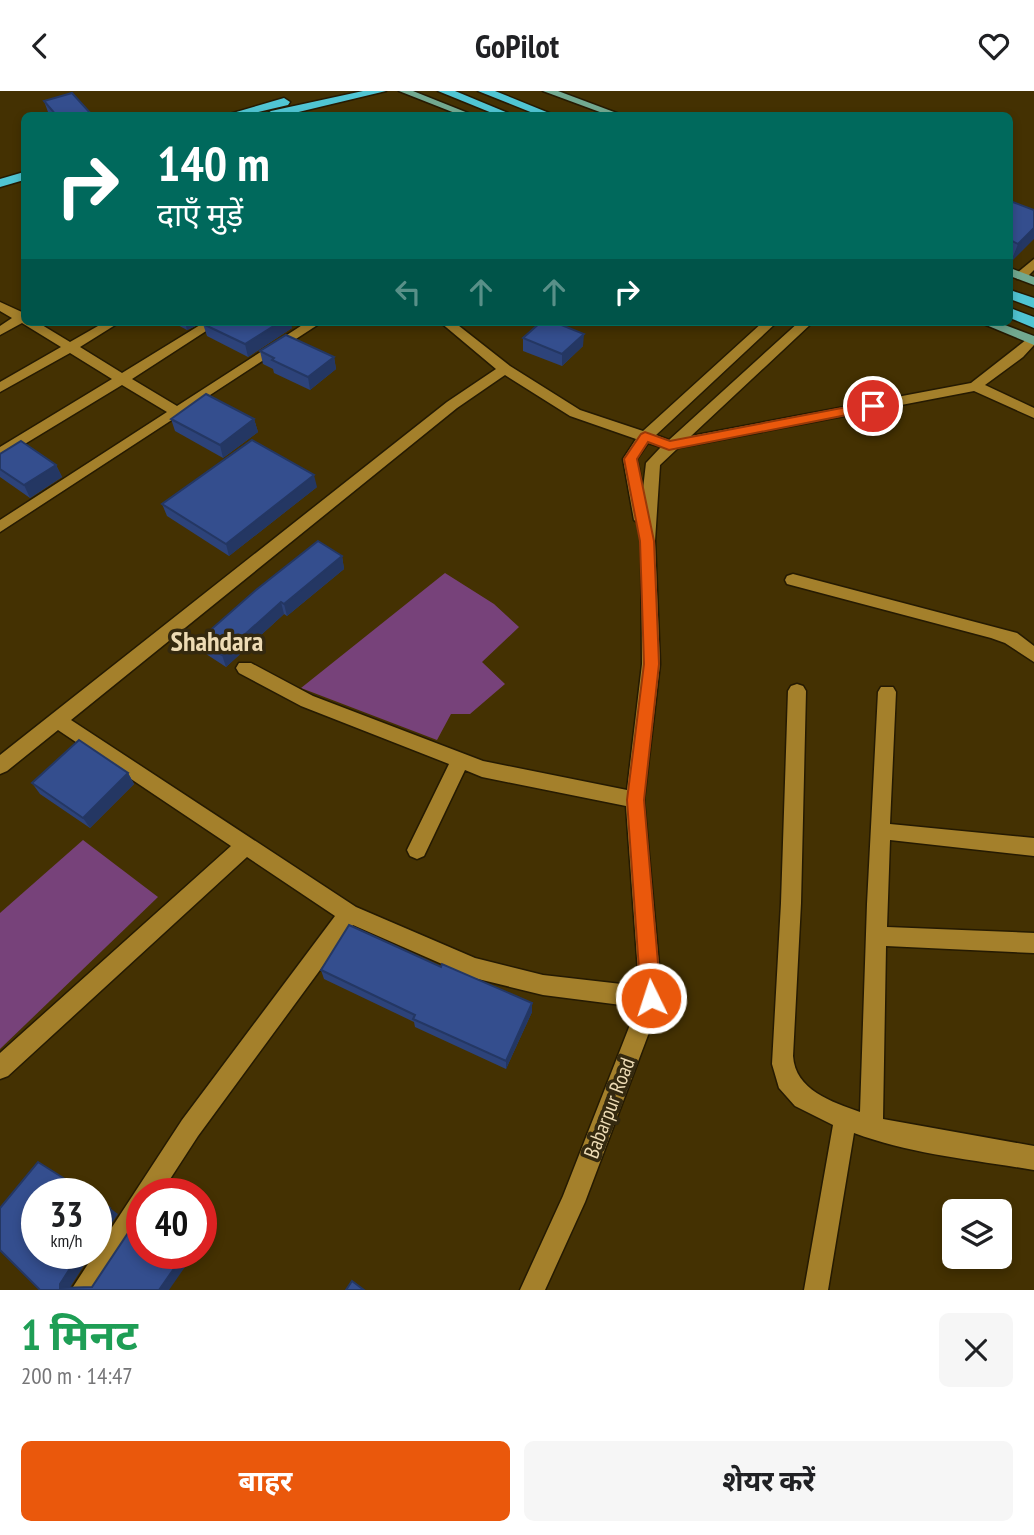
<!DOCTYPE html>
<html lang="hi">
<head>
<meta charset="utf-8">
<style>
	body { margin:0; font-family:"PT Sans Narrow","Noto Sans Devanagari",sans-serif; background:#f6f6f6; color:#202124; height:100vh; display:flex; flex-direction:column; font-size:26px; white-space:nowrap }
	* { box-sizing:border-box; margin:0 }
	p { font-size:23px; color:#757577 }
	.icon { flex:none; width:38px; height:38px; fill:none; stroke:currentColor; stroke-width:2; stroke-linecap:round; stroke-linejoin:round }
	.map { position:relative; height:1199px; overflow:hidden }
	.side { display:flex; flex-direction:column; background:#fff; flex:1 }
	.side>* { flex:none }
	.banner { position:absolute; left:21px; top:21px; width:992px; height:214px; border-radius:10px; box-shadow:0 4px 10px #0003; background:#00695c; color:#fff; overflow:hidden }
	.controls { position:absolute; left:942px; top:1108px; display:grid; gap:14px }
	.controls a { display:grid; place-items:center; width:70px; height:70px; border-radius:10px; background:#fff; box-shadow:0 4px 10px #0003; font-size:35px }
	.speed { position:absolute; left:21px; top:1087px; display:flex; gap:14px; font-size:35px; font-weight:700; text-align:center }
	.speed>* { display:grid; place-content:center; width:91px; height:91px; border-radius:50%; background:#fff; box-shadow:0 4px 10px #0003; line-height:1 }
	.speed small { font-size:18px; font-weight:400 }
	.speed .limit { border:10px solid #d22; background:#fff; color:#111 }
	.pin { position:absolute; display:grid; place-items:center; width:60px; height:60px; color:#fff; margin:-30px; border:4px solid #fff; border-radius:50%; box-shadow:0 2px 7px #0007 }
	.me { position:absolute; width:77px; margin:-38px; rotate:356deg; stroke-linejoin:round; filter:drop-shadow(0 0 5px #0008) }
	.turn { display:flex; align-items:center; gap:24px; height:147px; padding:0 21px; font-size:32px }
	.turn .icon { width:91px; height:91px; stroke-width:2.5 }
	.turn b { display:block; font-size:49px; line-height:60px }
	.lanes { display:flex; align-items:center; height:66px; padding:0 21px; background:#0003; justify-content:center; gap:35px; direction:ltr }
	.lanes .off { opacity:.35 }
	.round { display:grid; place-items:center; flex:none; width:74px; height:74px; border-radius:10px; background:#f6f6f6 }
	.headline { display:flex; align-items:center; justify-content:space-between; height:119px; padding:0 21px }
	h1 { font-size:42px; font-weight:700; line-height:52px; color:#1e9e55 }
	.cta { display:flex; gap:14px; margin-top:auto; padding:14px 21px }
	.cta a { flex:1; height:80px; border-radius:10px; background:#ea580c; color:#fff; font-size:28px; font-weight:700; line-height:80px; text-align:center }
	.cta a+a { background:#f6f6f6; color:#202124 }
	header { display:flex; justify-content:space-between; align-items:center; height:91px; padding:0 21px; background:#fff; font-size:32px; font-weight:700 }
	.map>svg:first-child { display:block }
	.green { fill:#77427a }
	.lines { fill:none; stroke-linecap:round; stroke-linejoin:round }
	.minor-casing { stroke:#251a02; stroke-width:3 }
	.major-casing { stroke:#251a02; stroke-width:3 }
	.highway-casing { stroke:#251a02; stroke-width:3 }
	.minor { fill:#a4802b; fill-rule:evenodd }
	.major { fill:#72a990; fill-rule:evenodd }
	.highway { fill:#50c5d3; fill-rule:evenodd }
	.wall { fill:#2d437a }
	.shaded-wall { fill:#243763 }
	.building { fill:#344e8e; stroke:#243763; stroke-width:2 }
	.route { fill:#ea580c; stroke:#983908; stroke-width:2 }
	.labels { text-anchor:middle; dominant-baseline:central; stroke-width:7; stroke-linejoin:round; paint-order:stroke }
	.street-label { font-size:21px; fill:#eddbb4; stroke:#34290f }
	.district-label { font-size:28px; font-weight:bold; fill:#eddbb4; stroke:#34290f }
</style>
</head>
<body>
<header><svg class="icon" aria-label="back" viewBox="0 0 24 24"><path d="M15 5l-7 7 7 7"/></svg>GoPilot<svg class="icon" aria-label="heart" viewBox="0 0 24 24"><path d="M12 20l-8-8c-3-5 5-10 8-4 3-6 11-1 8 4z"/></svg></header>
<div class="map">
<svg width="1034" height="1199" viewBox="0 0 1034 1199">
	<rect width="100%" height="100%" fill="#443102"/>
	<g class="green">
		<polygon points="445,482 494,513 519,536 482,571 505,593 470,623 451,623 437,649 301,597"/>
		<polygon points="83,749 158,806 0,958 0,822"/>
	</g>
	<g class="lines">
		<defs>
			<g id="minor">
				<polygon points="1034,168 1034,179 1025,188 1017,188 1017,182"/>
				<polygon points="0,211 24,222 24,231 37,231 70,251 105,231 120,231 80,256 122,282 205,231 220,231 132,288 177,315 307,231 322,231 0,441 0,429 167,321 122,294 0,368 0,356 112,288 70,262 0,301 0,291 61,256 22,232 0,244 0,235 12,227 0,220"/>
				<path d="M440 231H454L510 275 580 319 643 340 763 231H777L656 344 669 349 799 231H813L691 345 971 292 1031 245 1034 246V254L1023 266 985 294 1034 317V327L974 300 678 357 660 374 655 450 660 573 644 709 662 907 585 1111 545 1199H520L563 1105 637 916 543 904 474 887 353 834 198 1045 161 1102H142V1132L98 1199H71L182 1029 335 825 247 766 8 985 0 988V962L231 755 58 639 7 680 0 683V664L447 311 496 278ZM505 284 570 325 636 348 623 368 634 429 641 434 642 573 627 699 483 670 313 605 251 572H239L236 577 239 582 301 615 449 673 407 759 410 765 417 768 424 765 465 679 482 686 626 715 639 895 543 884 475 867 356 816 71 629 457 317ZM648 352 661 356 646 372 643 398 637 368Z"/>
				<polygon points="793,483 1017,542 1034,555 1034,571 1005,552 991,547 787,493 785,489 787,485"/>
				<path d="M797 593 803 595 806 600 801 812 793 965C795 999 832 1011 860 1021L867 813 878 601 881 596H893L896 601 890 733 1034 747V765L890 749 887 836 1034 842V862L886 855 883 1028 1034 1055V1079C974 1069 910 1063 854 1042L828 1199H804L833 1034 795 1015 779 997 772 973 781 812 788 600 791 595Z"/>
			</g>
			<g id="major">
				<polygon points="399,0 413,0 473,24 460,24"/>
				<polygon points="543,0 558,0 622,24 608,24"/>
				<polygon points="1010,177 1034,186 1034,194 1010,185"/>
				<polygon points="979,231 997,231 1034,245 1034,254"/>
			</g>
			<g id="highway">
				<polygon points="363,0 386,0 286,24 265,24 271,20"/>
				<polygon points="438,0 455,0 508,22 497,24"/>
				<polygon points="478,0 495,0 554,24 538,24"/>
				<polygon points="284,7 290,11 288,14 245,24 226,24"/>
				<polygon points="24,81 24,89 0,96 0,88"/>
				<polygon points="1010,199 1034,207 1034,217 1010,208"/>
				<polygon points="1010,217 1034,226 1034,237 1010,227"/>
			</g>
		</defs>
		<use href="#minor" class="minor-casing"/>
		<use href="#major" class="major-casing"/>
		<use href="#highway" class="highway-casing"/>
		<use href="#minor" class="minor"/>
		<use href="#major" class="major"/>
		<use href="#highway" class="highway"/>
	</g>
	<g class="wall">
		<polygon points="44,10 92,24 50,24 48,21"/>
		<polygon points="1010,110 1034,119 1011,171 1010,170"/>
		<polygon points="172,231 204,231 187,239"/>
		<polygon points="203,233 292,237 248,266 207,245"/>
		<polygon points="523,247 583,255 562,275 523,260"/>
		<polygon points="260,260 334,266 336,278 310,299 274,282 273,278 263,273"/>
		<polygon points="171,328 254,328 258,341 223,367 175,340"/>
		<polygon points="0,363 56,374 62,386 30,407 0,386"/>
		<polygon points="317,396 229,465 167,425 162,413"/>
		<polygon points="342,465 344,478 287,525 284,523 226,576 203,561 198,550"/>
		<polygon points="128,682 134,693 90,737 40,703 32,692"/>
		<polygon points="441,876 532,912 532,921 506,978 415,936 414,931 324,888 321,879"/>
	</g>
	<g class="shaded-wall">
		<polygon points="1034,137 1034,148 1011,171 1018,153"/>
		<polygon points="185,231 204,231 187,239"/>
		<polygon points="280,231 291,231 292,237 248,266 245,253"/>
		<polygon points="584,243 583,255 562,275 562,263"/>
		<polygon points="334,266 336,278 310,299 308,286"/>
		<polygon points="254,328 258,341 223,367 220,354"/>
		<polygon points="56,374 62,386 30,407 24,394"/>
		<polygon points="314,384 317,396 229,465 226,453"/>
		<polygon points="342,465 344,478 287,525 284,513"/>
		<polygon points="281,511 284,523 226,576 222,564"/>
		<polygon points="128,682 134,693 90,737 83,727"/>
		<polygon points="532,912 532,921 506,978 506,970"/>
		<polygon points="110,1117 118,1123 96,1156 96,1138"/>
		<polygon points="80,1162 92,1162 69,1198 60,1197 60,1193"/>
		<polygon points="172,1162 187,1173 169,1199 159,1199"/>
	</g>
	<g class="building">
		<polygon points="72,2 92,24 56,24 44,10"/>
		<polygon points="1010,110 1034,119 1034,137 1018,153 1010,149"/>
		<polygon points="206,231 280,231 245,253 203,233"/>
		<polygon points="541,231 554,231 584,243 562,263 523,247"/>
		<polygon points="286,244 334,266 308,286 272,269 274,267 260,260"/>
		<polygon points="206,303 254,328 220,354 171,328"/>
		<polygon points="252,349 314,384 226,453 162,413"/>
		<polygon points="21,350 56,374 24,394 0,378 0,363"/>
		<polygon points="318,450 342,465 284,513 281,511 222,564 198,550 256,499"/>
		<polygon points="79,649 128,682 83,727 32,692"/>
		<polygon points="349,834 441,876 442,873 532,912 506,970 413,928 415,924 321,879"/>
		<polygon points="38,1071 87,1102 37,1102 37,1162 80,1162 60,1193 60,1197 92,1196 134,1133 142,1139 142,1162 172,1162 180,1169 159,1199 40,1199 0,1159 0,1117"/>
		<polygon points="96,1108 110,1117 96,1138"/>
		<polygon points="352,1190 364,1199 346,1199"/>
	</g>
	<polygon class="route" points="873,311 879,315 877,318 669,359 648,351 637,368 654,450 659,573 644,709 661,907 658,914 651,916 644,914 641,907 627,709 644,573 640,450 624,368 641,343 645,341 670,350"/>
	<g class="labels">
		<g class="street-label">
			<text transform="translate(609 1017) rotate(-69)">Babarpur Road</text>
		</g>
		<g class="district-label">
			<text x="217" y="549">Shahdara</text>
		</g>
	</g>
</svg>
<div class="controls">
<a><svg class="icon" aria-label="layers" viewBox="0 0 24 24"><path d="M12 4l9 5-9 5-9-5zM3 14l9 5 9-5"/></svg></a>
</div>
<div class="speed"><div>33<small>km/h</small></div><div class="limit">40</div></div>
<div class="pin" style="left:873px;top:315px;background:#d93025"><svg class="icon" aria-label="arrive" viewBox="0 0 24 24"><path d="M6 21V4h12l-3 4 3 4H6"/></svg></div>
<svg class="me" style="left:651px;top:907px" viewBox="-20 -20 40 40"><circle r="17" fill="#ea580c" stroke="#fff" stroke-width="3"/><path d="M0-11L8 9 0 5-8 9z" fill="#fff"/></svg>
<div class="banner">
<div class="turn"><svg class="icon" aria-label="right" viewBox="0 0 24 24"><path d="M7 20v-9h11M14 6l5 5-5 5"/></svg><div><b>140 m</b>दाएँ मुड़ें</div></div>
<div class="lanes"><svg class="icon off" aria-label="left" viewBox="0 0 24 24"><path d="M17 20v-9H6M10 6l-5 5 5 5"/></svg><svg class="icon off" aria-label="ahead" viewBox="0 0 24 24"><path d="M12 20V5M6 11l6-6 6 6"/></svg><svg class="icon off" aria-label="ahead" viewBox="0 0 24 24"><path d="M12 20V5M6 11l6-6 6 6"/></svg><svg class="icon" aria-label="right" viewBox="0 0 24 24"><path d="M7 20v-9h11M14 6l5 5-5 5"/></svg></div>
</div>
</div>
<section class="side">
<div class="headline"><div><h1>1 मिनट</h1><p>200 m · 14:47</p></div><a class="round"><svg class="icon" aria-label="close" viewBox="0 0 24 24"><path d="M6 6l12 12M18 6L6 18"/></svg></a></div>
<div class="cta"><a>बाहर</a><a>शेयर करें</a></div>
</section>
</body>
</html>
